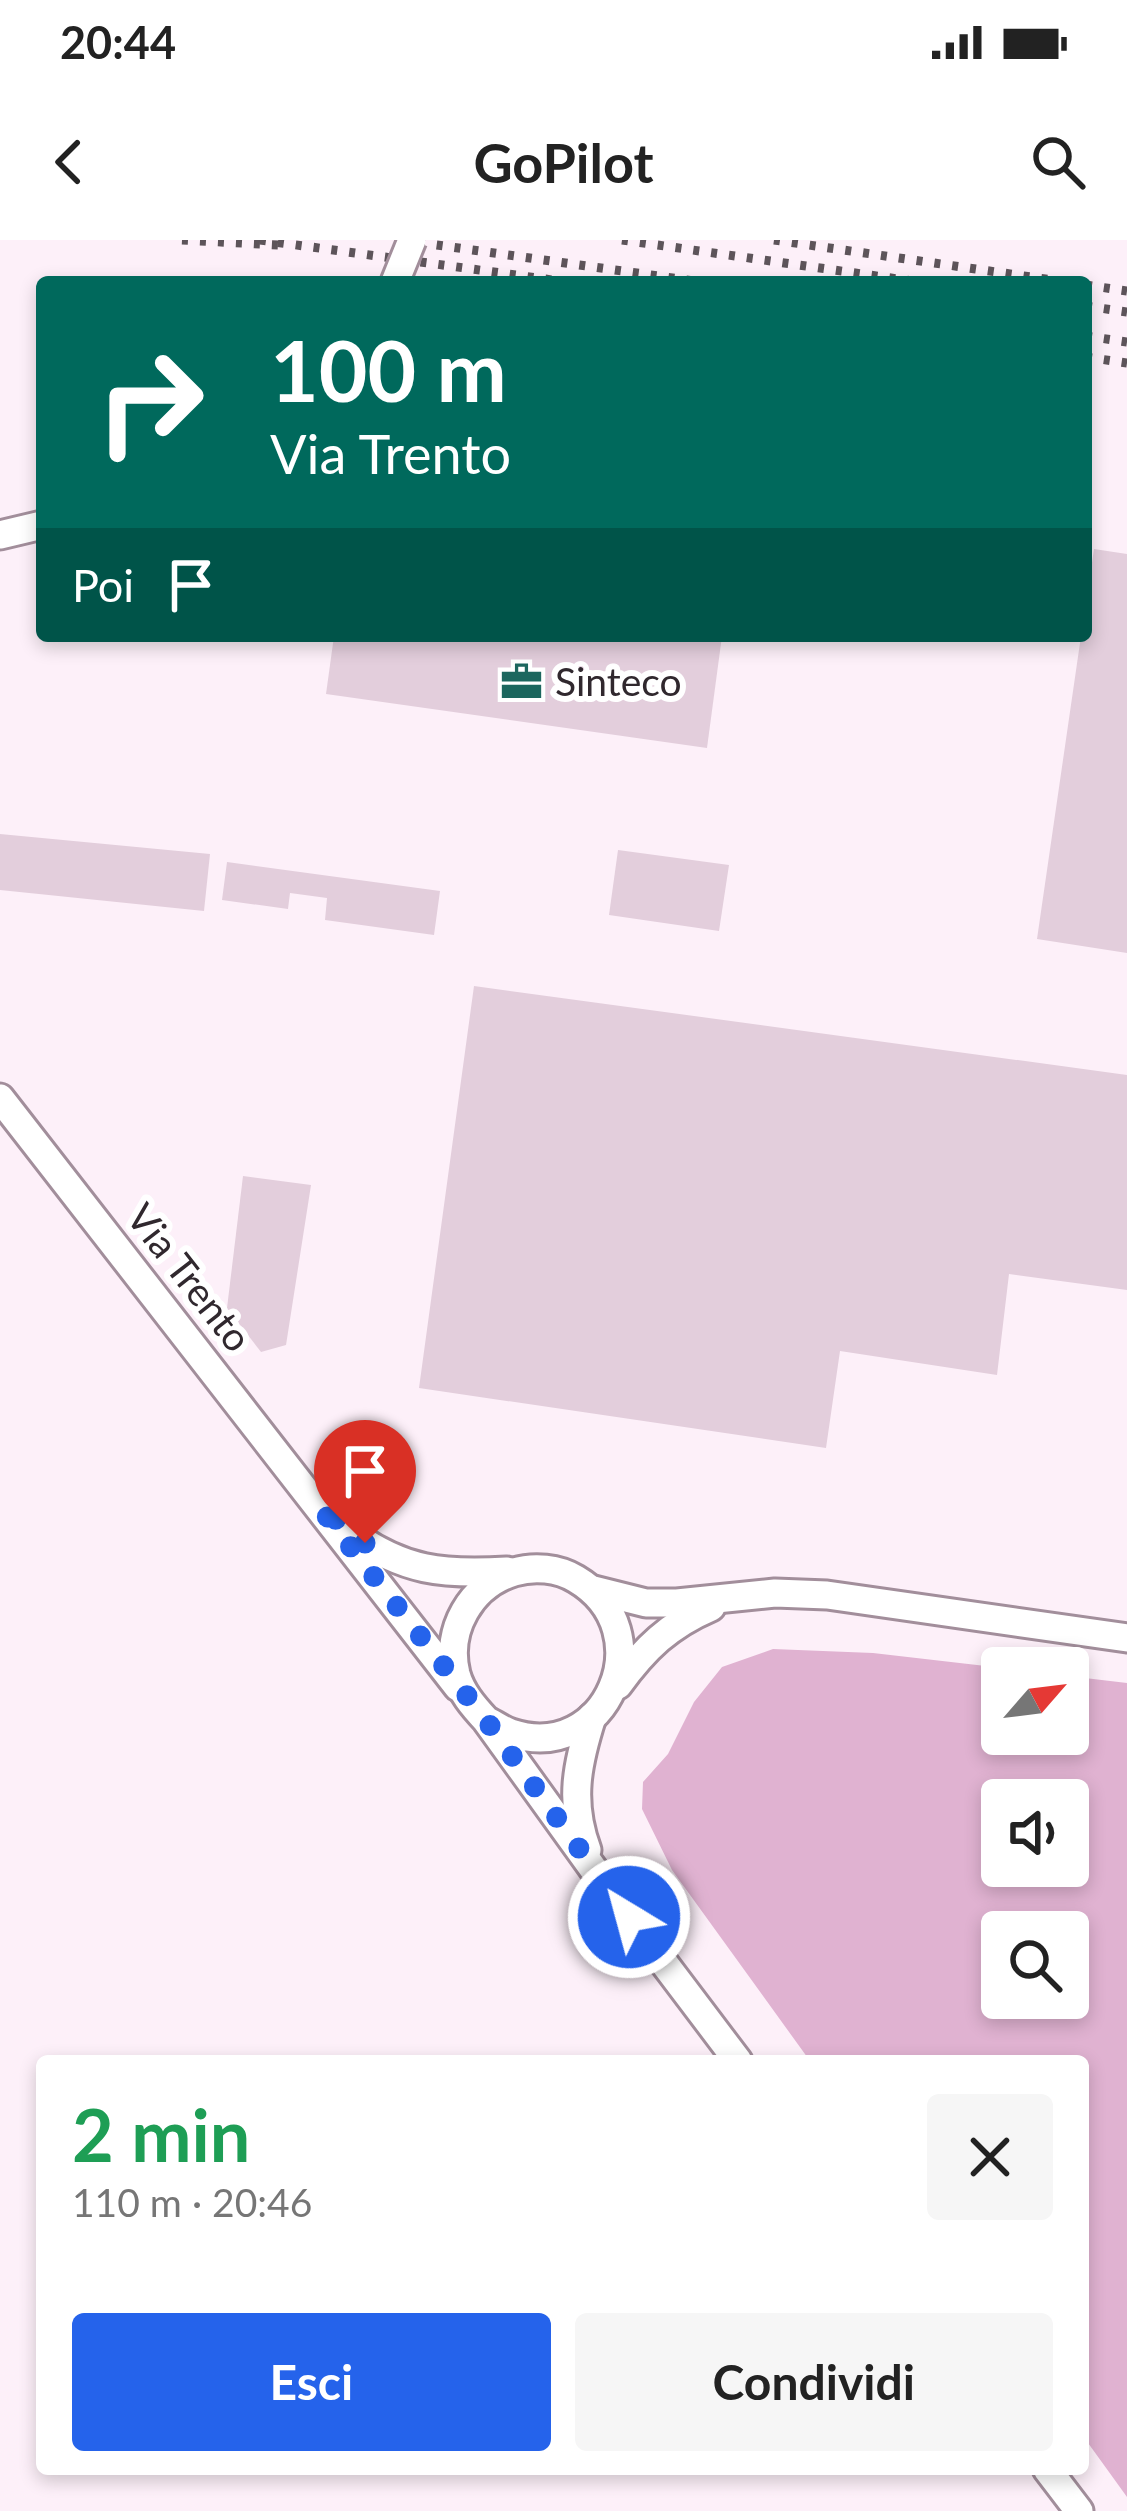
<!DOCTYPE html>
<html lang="it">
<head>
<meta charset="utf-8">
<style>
	body { margin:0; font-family:Lato,sans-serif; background:#f6f6f6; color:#222; height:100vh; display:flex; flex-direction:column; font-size:45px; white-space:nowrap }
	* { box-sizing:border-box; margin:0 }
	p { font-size:39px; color:#767676 }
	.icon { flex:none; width:66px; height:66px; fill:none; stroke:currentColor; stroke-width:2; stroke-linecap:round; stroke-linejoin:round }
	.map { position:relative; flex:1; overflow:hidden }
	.panel { position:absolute; left:36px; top:1815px; width:1053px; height:420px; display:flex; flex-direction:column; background:#fff; border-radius:12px; box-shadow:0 6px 18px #0003 }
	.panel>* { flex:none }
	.guide { position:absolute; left:36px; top:36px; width:1056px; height:366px; border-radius:12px; box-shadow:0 6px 18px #0003; background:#00695c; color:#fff; overflow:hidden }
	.needle { width:78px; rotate:62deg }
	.fabs { position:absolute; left:981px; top:1407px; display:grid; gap:24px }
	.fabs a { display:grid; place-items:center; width:108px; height:108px; border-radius:12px; background:#fff; box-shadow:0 6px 18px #0003; font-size:60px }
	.pin { position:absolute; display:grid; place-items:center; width:102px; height:102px; color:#fff; margin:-123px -51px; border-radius:50% 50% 50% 0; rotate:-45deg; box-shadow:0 0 12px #0007 }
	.pin .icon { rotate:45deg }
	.me { position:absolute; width:132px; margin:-66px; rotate:323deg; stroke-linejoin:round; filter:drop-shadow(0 0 9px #0008) }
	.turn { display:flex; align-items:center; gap:42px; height:252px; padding:0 36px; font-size:54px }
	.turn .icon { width:156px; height:156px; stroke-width:2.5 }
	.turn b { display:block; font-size:84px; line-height:102px }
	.then { display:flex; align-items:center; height:114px; padding:0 36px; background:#0003; gap:24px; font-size:45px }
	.round { display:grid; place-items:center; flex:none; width:126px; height:126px; border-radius:12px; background:#f6f6f6 }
	.overview { display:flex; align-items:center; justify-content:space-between; height:204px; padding:0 36px }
	h1 { font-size:72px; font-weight:700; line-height:90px; color:#1e9e55 }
	.primary-button { display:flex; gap:24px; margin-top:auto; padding:24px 36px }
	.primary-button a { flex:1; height:138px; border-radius:12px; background:#2563eb; color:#fff; font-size:48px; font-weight:700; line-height:138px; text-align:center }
	.primary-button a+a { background:#f6f6f6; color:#222 }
	.status { display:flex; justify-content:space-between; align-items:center; height:84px; padding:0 60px; background:#fff; direction:ltr }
	.status svg { height:33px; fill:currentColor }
	header { display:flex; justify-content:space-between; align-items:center; height:156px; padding:0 36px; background:#fff; font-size:54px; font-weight:700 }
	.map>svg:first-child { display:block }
	.green { fill:#e0b2d1; fill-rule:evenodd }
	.building { fill:#e3cedc }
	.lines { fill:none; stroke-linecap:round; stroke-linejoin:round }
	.minor-casing { stroke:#a28e9b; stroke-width:33 }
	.minor { stroke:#fff; stroke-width:27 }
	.rail { stroke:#5d545a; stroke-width:9; stroke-dasharray:6 12; stroke-linecap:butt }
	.minor-bridge-casing { stroke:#a28e9b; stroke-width:33; stroke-linecap:butt }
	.minor-bridge { stroke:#fff; stroke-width:27 }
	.route { stroke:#2563eb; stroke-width:21; stroke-dasharray:0 37.8 }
	.labels { text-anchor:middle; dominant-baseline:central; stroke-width:12; stroke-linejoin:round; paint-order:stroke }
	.poi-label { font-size:39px; fill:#30282e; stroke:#fff; text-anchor:start }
	.street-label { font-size:39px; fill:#30282e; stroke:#fff }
</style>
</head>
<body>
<div class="status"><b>20:44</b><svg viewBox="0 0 49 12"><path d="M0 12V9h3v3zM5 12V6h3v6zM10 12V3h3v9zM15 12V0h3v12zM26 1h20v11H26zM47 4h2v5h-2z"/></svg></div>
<header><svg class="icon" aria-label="back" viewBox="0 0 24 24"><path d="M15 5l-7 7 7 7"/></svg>GoPilot<svg class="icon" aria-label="search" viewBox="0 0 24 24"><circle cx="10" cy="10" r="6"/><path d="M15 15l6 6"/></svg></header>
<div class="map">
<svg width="1127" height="2271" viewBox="0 0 1127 2271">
	<rect width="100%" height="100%" fill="#fdf0f9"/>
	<path class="green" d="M773 1409 873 1413 1003 1428 1002 1494H1068V1436L1127 1443V2257L1083 2196V1821H810L672 1630 642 1569 643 1542 668 1514 694 1462 722 1427ZM1002 1560H1068V1626H1002ZM1002 1692H1068V1758H1002Z"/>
	<g class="building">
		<polygon points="1094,309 1127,314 1127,713 1037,699 1081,396 1086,396 1086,363"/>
		<polygon points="334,396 722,396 707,508 326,454"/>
		<polygon points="0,594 210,614 204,671 0,650"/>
		<polygon points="618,610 729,625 719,691 609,675"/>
		<polygon points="227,622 440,651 434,695 325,680 327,658 290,653 288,669 222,660"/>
		<polygon points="474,746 1127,835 1127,1050 1009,1034 997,1135 840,1111 826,1208 419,1148"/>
		<polygon points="243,936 311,945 286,1105 261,1112 227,1068"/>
	</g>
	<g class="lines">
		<defs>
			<g id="minor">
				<polyline points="0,295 42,285"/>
				<polyline points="0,858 458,1447"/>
				<path d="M351 1293C403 1331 443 1335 507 1331"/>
				<polyline points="594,1350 646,1363 677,1363 775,1353 827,1355 1127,1398"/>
				<path d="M618 1445C645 1408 669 1385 711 1367"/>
				<path d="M486 1480C494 1484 502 1490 511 1493 607 1525 664 1391 576 1339 558 1328 534 1326 514 1332 471 1345 445 1390 456 1434 461 1452 473 1466 486 1480L602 1641 738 1821"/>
				<path d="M587 1610C569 1562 577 1524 592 1477"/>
				<polyline points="1047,2229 1079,2271"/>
			</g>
		</defs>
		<use href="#minor" class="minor-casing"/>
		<use href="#minor" class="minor"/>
		<g class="rail">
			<polyline points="182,0 278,5"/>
			<polyline points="260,0 567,42"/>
			<polyline points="401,0 701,42"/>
			<polyline points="622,0 919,42"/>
			<polyline points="774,0 1066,42"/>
			<polyline points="1086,45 1127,51"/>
			<polyline points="1086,66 1127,72"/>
			<polyline points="1086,96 1127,102"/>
			<polyline points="1086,117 1127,123"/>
		</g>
		<defs>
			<polyline id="minor-bridge" points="395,42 412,0"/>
		</defs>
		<use href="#minor-bridge" class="minor-bridge-casing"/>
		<use href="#minor-bridge" class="minor-bridge"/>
	</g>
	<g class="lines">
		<polyline class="route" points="365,1303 318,1265 486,1480 629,1677"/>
	</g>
	<defs>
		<symbol id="office-bare" viewBox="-9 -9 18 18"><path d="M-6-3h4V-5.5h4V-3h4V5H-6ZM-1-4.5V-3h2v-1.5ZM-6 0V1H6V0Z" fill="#1c665e" stroke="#fff" stroke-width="2.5" paint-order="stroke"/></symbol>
	</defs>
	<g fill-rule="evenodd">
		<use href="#office-bare" x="492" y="412" width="59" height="59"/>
	</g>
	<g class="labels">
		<g class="poi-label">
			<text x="555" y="441">Sinteco</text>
		</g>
		<g class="street-label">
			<text transform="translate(190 1037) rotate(52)">Via Trento</text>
		</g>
	</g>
</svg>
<div class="fabs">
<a><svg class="needle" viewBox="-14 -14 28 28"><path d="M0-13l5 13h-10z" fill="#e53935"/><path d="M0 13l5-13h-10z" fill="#767676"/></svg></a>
<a><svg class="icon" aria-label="sound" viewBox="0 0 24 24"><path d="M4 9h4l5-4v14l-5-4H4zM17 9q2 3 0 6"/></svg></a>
<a><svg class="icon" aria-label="search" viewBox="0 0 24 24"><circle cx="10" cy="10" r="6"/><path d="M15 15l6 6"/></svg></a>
</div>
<div class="pin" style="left:365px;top:1303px;background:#d93025"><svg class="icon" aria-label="arrive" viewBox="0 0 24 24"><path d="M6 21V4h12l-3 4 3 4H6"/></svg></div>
<svg class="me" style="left:629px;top:1677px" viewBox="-20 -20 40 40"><circle r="17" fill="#2563eb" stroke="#fff" stroke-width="3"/><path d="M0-11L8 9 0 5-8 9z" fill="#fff"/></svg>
<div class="guide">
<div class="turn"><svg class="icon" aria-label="right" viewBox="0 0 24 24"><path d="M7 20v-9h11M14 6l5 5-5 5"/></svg><div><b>100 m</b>Via Trento</div></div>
<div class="then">Poi<svg class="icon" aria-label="arrive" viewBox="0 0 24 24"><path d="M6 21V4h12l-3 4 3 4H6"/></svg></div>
</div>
<section class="panel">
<div class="overview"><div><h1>2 min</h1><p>110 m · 20:46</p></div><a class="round"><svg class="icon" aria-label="close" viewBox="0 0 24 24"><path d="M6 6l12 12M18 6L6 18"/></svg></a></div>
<div class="primary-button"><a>Esci</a><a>Condividi</a></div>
</section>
</div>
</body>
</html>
